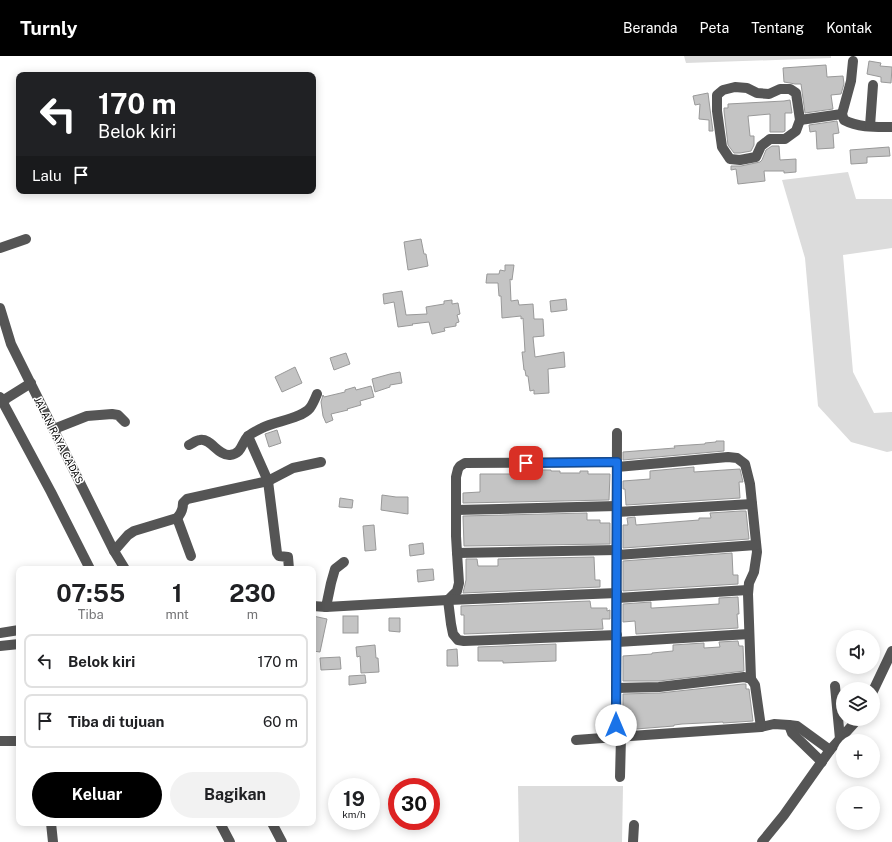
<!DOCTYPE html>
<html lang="id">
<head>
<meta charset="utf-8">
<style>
	body { margin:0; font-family:"Public Sans",sans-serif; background:#f2f2f2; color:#202124; height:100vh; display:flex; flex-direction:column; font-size:15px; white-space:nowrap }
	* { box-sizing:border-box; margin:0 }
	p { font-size:13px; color:#757577 }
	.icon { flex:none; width:22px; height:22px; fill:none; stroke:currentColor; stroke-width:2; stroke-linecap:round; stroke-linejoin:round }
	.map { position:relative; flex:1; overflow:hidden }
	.details { position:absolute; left:16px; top:510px; width:300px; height:260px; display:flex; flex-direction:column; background:#fff; border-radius:8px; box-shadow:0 2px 10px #0003 }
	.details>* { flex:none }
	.guide { position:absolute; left:16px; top:16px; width:300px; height:122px; border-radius:8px; box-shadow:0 2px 10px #0003; background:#202124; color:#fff; overflow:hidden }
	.controls { position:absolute; left:836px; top:574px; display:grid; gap:8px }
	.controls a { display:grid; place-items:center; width:44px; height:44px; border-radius:50%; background:#fff; box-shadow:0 2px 10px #0003; font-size:20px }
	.speed { position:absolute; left:328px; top:722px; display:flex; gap:8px; font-size:20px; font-weight:700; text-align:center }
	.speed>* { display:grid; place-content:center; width:52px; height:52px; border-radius:50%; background:#fff; box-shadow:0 2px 10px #0003; line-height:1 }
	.speed small { font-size:10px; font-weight:400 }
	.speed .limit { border:6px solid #d22; background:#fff; color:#111 }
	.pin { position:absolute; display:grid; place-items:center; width:34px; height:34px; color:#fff; margin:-17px; border-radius:8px; box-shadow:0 2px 6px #0006 }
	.me { position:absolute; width:44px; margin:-22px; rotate:0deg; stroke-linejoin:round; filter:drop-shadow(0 0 3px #0008) }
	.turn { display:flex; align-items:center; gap:14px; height:84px; padding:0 16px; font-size:18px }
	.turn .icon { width:52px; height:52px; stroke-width:2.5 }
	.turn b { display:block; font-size:28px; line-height:34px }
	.then { display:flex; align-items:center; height:38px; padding:0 16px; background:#0003; gap:8px; font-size:15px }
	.eta { display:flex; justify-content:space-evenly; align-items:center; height:68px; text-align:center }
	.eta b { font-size:24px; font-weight:700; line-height:28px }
	.cta { display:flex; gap:8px; margin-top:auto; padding:8px 16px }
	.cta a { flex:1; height:46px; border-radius:24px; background:#000; color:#fff; font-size:16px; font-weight:700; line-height:46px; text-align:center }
	.cta a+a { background:#f2f2f2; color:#202124 }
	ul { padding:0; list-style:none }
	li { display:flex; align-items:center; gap:12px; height:54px; margin:0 8px 6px; padding:0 8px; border:2px solid #e0e0e0; border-radius:8px }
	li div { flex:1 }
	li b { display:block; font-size:15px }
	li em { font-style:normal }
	header { display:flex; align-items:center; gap:24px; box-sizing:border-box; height:56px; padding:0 20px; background:#000; color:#fff }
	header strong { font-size:19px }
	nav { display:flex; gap:22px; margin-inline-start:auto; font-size:14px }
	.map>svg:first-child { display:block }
	.green { fill:#dcdcdc }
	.building { fill:#c4c4c4; stroke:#999 }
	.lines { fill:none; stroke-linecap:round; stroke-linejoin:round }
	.minor { stroke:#555; stroke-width:10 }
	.route-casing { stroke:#114b97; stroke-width:10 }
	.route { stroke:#1a73e8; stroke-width:7 }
	.labels { text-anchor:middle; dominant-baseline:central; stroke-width:3; stroke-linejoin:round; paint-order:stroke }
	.street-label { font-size:10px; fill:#000; stroke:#fff }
</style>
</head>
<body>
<header>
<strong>Turnly</strong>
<nav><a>Beranda</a><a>Peta</a><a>Tentang</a><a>Kontak</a></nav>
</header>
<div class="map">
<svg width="892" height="786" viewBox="0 0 892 786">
	<rect width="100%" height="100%" fill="#fff"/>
	<g class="green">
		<polygon points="684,0 831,0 831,2 686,7"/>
		<polygon points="848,116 856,143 892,143 892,192 843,199 853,316 874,357 892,356 892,395 887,396 851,386 818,350 805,202 782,124"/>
		<polygon points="518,730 623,730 622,786 519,786"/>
	</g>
	<g class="building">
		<polygon points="869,5 881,7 880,10 892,11 891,27 881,26 881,21 867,18"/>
		<polygon points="826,9 827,21 843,20 844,28 841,38 831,39 833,53 805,57 801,28 795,28 790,27 784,26 783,12"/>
		<polygon points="708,37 710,53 713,75 709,75 709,64 699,63 700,48 695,49 693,40"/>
		<polygon points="790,44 792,57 785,57 785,75 783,76 770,76 770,58 748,60 750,80 754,80 754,89 751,95 740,97 734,97 728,89 724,55 724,52 728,52 728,48 784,45"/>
		<polygon points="837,65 839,77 833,78 834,92 817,93 816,75 810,76 809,69"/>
		<polygon points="772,90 779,90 780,104 796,103 796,116 784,117 784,115 764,115 765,125 738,128 736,113 731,114 731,110 741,110 760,106 762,104 766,94"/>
		<polygon points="889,91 890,100 867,101 867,107 851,108 850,94"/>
		<polygon points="421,183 424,198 426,198 428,210 408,214 404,186"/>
		<polygon points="505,209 514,209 512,224 510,223 511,245 518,244 519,249 533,248 534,263 543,263 544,280 533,281 535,301 564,296 565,311 548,313 549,337 534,338 534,334 530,335 528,320 526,320 525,314 524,314 522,296 525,296 523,262 521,263 521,260 502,262 501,240 499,240 498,227 486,227 487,218 499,218 500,214 505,215"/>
		<polygon points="402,235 406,259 427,258 426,251 444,248 444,245 452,244 452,248 458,247 460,258 457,259 459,266 456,267 456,270 444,272 445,275 432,278 429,266 412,268 413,269 398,271 394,246 384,248 383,238"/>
		<polygon points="566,243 567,254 551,256 550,245"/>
		<polygon points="346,297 350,308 334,314 330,302"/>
		<polygon points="295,311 302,327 282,336 275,321"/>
		<polygon points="400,316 402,327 390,329 390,331 375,336 372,323 390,318"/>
		<polygon points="371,330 374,341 360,345 361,349 347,353 348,354 331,358 333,364 326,367 323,360 321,346 323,339 324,341 345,336 345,334 355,331 356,334"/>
		<polygon points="277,374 281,387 269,391 265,378"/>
		<polygon points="716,385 724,385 724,395 623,404 623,396 675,392 674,390 705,388 705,387 716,386"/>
		<polygon points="694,411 694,416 740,413 743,426 739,426 740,442 626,449 625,433 623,433 623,425 650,423 650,415"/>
		<polygon points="542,414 551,414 551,415 560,415 560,417 580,417 580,415 588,415 588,418 610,418 609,444 463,447 463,437 480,436 480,418 520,418 520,415 542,415"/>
		<polygon points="382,439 396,441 408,441 408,458 381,454"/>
		<polygon points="340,442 353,444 352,452 339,451"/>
		<polygon points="741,455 746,455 749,483 623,492 623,469 628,469 627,462 635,461 636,469 699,464 699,462 711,462 710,457"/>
		<polygon points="587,457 587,464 600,464 600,467 610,467 610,488 464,490 463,460"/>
		<polygon points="374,469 376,494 365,495 363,470"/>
		<polygon points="423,487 424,498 410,500 409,489"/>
		<polygon points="732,497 733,519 738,519 738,528 623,535 623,505"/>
		<polygon points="594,501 595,524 600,524 600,531 463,537 466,524 466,503 477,503 478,510 498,510 498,503"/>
		<polygon points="433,513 434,524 418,526 417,514"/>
		<polygon points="738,541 739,558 737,558 738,572 636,578 635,565 623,566 623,548 651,546 651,552 653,552 719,548 719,542"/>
		<polygon points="590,545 591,552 607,552 607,555 610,554 610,563 602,563 603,573 464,578 464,559 461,559 461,550"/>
		<polygon points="313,560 327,563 320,596 313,595"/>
		<rect x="343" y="560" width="15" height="17"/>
		<polygon points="389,562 400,562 400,576 389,575"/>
		<polygon points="738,585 739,590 743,590 744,615 659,625 623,625 623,600 652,598 652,597 673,595 673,589 704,587 704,592 720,591 719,586"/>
		<polygon points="556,588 556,605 503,607 503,605 478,605 478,591"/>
		<polygon points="375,589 376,602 378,602 379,616 361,617 360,600 357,601 356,591"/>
		<polygon points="457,593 458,610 447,610 447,594"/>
		<polygon points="340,601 341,613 321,614 320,602"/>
		<polygon points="365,619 366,627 349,629 349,620"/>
		<polygon points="743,628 746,628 746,633 749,633 753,665 723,667 723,666 682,668 674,669 674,670 623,674 623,638 660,637"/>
	</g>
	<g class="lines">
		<g class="minor">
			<path d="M853 5 851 25 842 58 844 64C859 72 876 71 892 71"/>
			<polygon points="735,31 747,32 757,37 769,38 780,33 790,33 796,37 800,64 796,75 785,83 770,83 761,90 756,101 740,104 730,103 722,91 717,55 717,39 723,34"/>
			<polyline points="800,64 842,58"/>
			<polyline points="870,70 873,29"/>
			<polyline points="0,192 26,183"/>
			<polyline points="0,252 11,288 114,495 125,513"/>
			<polyline points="0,341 51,436 90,513"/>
			<polyline points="3,346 7,342 31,327"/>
			<polyline points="54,373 87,360 112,358 118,359 125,366"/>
			<polyline points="617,377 616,681 761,671 774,668 789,669 797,670 830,694"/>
			<polyline points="248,380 268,425 277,497 279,500 288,501 289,513"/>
			<path d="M189 389C192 388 196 384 200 384 211 382 218 400 230 399 243 397 241 387 248 380 252 377 258 374 262 372 275 365 301 363 310 352 313 348 315 343 317 338"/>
			<polyline points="617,411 728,401 737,402 745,408 750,428 757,496 754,516 749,527 748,538 751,623"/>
			<polyline points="456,454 617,450"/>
			<polyline points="617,456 752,448"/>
			<polyline points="177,462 191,500"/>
			<polyline points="617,494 457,497 456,480 456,421 458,413 460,410 465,407 617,406"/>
			<path d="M114 495 128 479 134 475 177 462C182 457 183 453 183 447L187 443 268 425 293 412 321 406"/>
			<polyline points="617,499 756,489"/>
			<polyline points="617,542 748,534"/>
			<polyline points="448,544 451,568 453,578 458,584 464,585 617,579"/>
			<polyline points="448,544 457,535 459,527 457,497"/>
			<polyline points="313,550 326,551 448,544 617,537"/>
			<polyline points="326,551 331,527 335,513 344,506"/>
			<polyline points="0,577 19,574"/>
			<polyline points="617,586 749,578"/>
			<polyline points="0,590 19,588"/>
			<polyline points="835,630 840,683"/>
			<polyline points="616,632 659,631 744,621 751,623 755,629 761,671"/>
			<polyline points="873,635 892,595"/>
			<polyline points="789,669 792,677 822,706"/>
			<polyline points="576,684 616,681"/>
			<polyline points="0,685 19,685"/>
			<polyline points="620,721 621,681"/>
			<polyline points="51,767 53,786"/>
			<polyline points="220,767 230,786"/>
			<polyline points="272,767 282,786"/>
			<polyline points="633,786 634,769"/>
			<polyline points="762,786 784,759 830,694 858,663"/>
		</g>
	</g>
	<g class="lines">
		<defs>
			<polyline id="route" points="526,407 617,406 616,669"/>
		</defs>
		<use href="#route" class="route-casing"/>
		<use href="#route" class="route"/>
	</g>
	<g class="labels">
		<g class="street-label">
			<text transform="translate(59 384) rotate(63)">JALAN RAYA CADAS</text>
		</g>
	</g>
</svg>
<div class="controls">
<a><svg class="icon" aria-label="sound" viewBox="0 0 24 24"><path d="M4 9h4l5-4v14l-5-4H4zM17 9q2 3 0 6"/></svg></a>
<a><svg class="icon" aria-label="layers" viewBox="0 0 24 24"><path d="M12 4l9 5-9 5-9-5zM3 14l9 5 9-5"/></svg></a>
<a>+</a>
<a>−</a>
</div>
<div class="speed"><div>19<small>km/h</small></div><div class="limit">30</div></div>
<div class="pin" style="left:526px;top:407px;background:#d93025"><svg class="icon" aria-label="arrive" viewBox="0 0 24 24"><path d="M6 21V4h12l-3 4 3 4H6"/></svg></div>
<svg class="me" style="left:616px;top:669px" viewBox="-20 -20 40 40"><circle r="19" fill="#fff"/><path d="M0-13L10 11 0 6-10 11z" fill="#1a73e8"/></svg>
<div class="guide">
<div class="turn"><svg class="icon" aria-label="left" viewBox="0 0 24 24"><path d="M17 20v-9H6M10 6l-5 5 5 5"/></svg><div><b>170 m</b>Belok kiri</div></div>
<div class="then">Lalu<svg class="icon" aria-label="arrive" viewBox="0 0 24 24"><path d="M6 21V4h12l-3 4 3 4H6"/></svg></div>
</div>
<section class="details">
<div class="eta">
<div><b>07:55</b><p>Tiba</p></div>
<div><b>1</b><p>mnt</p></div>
<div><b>230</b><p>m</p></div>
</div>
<ul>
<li><svg class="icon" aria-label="left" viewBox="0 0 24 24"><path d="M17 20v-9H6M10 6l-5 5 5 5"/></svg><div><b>Belok kiri</b></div><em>170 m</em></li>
<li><svg class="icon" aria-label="arrive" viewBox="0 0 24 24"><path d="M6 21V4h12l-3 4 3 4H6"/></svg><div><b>Tiba di tujuan</b></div><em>60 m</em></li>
</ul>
<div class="cta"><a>Keluar</a><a>Bagikan</a></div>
</section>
</div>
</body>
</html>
